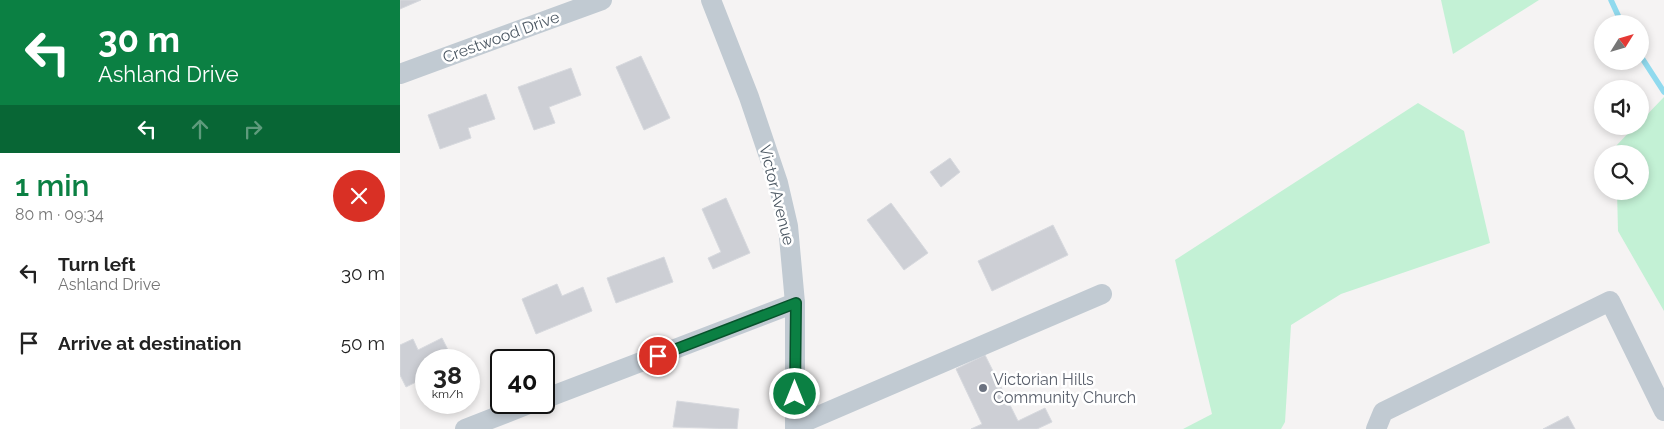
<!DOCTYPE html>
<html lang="en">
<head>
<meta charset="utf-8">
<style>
	body { margin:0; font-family:Raleway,sans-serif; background:#f6f6f6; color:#222; height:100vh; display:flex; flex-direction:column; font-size:19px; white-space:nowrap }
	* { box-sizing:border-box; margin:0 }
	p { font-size:16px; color:#767676 }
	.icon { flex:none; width:28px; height:28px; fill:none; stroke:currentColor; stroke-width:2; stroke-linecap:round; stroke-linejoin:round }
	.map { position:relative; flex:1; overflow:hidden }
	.panel { display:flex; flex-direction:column; background:#fff; width:400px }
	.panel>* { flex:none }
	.hud { background:#0b8043; color:#fff; overflow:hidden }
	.needle { width:32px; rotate:53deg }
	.fabs { position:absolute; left:1194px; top:15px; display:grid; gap:10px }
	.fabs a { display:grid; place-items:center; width:55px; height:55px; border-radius:50%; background:#fff; box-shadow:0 2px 8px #0003; font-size:25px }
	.speed { position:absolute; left:15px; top:349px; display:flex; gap:10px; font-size:25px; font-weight:700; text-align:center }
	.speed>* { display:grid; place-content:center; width:65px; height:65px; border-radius:50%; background:#fff; box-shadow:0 2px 8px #0003; line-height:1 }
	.speed small { font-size:12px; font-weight:400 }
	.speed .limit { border:2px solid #111; border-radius:8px; background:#fff; color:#111 }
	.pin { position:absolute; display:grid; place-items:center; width:42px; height:42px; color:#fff; margin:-21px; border:2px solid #fff; border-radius:50%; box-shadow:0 1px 5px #0007 }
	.me { position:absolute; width:55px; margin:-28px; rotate:0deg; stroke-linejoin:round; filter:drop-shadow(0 0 4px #0008) }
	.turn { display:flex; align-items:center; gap:18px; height:105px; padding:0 15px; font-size:22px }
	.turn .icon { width:65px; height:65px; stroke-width:2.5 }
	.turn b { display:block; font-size:35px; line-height:42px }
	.lanes { display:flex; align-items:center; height:48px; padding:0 15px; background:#0003; justify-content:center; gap:25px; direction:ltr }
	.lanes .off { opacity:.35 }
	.round { display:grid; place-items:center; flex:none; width:52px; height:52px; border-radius:26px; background:#f6f6f6 }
	.headline { display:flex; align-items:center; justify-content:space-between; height:85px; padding:0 15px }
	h1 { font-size:30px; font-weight:600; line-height:38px; color:#0b8043 }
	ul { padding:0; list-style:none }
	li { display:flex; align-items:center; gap:15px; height:70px; padding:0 15px }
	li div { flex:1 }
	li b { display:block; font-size:19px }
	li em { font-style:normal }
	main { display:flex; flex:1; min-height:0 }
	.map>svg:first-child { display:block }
	.green { fill:#c3f1d5 }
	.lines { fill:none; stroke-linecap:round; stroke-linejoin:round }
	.stream { stroke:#90daee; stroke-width:5.5 }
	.building { fill:#cdcfd5; stroke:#d7d9de }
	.minor { stroke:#c1cad2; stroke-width:20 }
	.route-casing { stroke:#07532c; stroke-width:12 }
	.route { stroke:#0b8043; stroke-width:9 }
	.worship-dot { fill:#6b7280; stroke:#fff; stroke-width:2 }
	.labels { text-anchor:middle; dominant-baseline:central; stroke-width:5; stroke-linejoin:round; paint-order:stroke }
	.street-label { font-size:16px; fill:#4a5661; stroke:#fff }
	.worship-label { font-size:16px; fill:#5b616d; stroke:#fff; text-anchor:start }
</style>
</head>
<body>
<main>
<section class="panel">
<div class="hud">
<div class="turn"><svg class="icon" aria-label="left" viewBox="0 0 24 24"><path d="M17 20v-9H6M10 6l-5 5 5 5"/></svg><div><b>30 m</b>Ashland Drive</div></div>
<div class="lanes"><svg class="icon" aria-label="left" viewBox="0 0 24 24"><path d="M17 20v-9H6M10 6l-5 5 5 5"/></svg><svg class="icon off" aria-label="ahead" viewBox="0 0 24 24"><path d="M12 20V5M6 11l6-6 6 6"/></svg><svg class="icon off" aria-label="right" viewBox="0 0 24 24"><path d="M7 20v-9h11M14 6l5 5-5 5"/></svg></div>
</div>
<div class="headline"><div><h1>1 min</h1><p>80 m · 09:34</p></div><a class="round" style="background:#d93025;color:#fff"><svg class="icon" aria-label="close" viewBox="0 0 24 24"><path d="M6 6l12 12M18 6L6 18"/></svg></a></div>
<ul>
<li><svg class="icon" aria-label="left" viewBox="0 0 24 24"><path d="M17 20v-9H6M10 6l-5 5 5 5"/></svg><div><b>Turn left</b><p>Ashland Drive</p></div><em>30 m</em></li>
<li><svg class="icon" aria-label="arrive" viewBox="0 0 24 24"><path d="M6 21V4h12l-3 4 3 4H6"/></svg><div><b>Arrive at destination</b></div><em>50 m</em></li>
</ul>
</section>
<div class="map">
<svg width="1264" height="429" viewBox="0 0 1264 429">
	<rect width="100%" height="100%" fill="#f5f3f3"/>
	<g class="green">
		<polygon points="1041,0 1139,0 1053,54"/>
		<polygon points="1264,97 1264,311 1218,231 1217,191 1240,191 1240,154 1216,154 1216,146 1235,126 1240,126 1240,122"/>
		<polygon points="1018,103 1064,131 1090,243 941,294 891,325 885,422 881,429 783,429 812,414 775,260"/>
	</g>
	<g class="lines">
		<g class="stream">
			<polyline points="1211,0 1222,24"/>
			<polyline points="1240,55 1264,92"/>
		</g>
	</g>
	<g class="building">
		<polygon points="0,0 21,0 0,9"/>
		<polygon points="241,56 270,118 244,130 216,67"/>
		<polygon points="171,68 181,95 149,107 155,123 134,130 118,87"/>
		<polygon points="86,94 95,119 68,128 71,138 40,149 28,115"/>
		<polygon points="550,158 560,172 541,187 530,172"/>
		<polygon points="326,198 350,253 313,269 308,258 321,252 302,209"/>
		<polygon points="491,203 528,253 504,270 467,220"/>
		<polygon points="653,225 668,255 592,291 578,261"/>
		<polygon points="264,257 273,282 216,303 207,278"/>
		<polygon points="157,284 162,296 183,287 192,311 136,334 122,299"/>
		<polygon points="42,338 53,360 26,360 26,377 6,387 0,375 0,345 13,339 18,350"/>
		<polygon points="585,355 618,421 645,408 652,422 637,429 571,429 582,424 556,369"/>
		<polygon points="277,401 339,409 337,429 273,427"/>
		<polygon points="1168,416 1175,429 1143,429"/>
	</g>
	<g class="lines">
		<g class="minor">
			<polyline points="311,0 349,97 378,183 388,226 395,303 395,429"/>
			<polyline points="0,74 202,0"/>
			<polyline points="144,399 395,303"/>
			<polyline points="395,426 702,294"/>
			<polyline points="65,429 134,402"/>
			<polyline points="976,429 983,412 1210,301 1264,411"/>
		</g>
	</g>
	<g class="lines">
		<defs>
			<polyline id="route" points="258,356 396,303 395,394"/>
		</defs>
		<use href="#route" class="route-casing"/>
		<use href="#route" class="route"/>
	</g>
	<circle class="worship-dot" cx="583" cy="388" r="5"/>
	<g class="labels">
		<g class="street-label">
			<text transform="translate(101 37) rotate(-20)">Crestwood Drive</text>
			<text transform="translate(377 195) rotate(76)">Victor Avenue</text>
		</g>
		<g class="worship-label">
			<text x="593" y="379">Victorian Hills<tspan x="593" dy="18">Community Church</tspan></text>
		</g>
	</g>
</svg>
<div class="fabs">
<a><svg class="needle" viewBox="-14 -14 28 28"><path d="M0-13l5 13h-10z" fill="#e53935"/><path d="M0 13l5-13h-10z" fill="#767676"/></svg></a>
<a><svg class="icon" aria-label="sound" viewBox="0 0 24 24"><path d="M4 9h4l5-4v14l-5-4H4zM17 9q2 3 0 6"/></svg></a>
<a><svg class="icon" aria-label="search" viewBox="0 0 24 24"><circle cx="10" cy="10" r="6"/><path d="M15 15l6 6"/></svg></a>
</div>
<div class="speed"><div>38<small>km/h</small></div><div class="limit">40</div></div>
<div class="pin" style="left:258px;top:356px;background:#d93025"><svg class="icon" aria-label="arrive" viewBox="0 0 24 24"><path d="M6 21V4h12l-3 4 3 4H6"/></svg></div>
<svg class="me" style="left:395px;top:394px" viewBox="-20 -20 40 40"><circle r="17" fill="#0b8043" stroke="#fff" stroke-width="3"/><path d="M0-11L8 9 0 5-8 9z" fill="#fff"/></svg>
</div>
</main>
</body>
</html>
